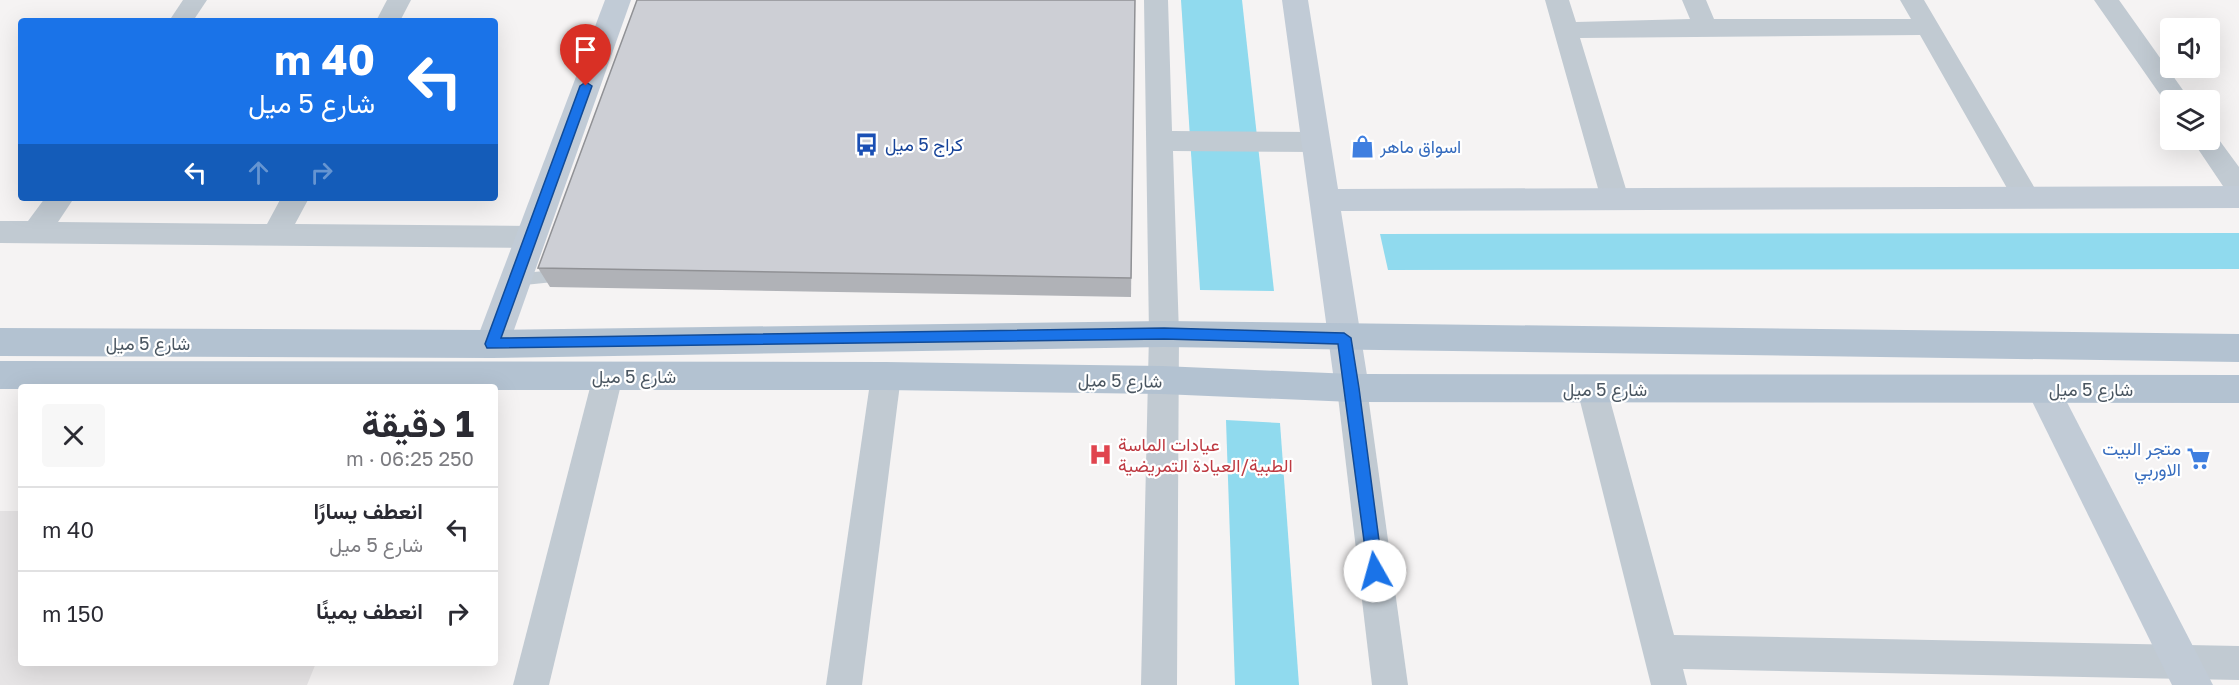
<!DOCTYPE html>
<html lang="ar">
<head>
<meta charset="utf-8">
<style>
	body { margin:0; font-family:"Golos Text",Vazirmatn,sans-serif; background:#f7f7f7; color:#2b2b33; direction:rtl; height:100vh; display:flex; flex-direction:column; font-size:22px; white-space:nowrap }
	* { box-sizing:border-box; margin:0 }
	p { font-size:20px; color:#7c7c81 }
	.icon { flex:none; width:33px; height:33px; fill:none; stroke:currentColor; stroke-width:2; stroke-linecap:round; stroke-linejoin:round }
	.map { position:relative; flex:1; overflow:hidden; direction:ltr }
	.panel { position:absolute; left:18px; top:384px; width:480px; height:282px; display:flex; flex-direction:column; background:#fff; border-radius:6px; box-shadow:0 6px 24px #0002; direction:rtl }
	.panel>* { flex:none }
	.top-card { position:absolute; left:18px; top:18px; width:480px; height:183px; border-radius:6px; box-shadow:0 6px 24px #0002; direction:rtl; background:#1a73e8; color:#fff; overflow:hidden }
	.buttons { position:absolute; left:2160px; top:18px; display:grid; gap:12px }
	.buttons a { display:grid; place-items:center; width:60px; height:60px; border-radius:6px; background:#fff; box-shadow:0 6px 24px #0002; font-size:30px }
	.pin { position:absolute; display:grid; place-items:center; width:51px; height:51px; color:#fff; margin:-62px -26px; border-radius:50% 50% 50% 0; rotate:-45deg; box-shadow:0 0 6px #0007 }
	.pin .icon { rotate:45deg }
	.me { position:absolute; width:66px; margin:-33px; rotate:353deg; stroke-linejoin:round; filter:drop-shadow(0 0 4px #0008) }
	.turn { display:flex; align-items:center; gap:21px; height:126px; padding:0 24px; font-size:27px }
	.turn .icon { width:78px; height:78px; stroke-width:2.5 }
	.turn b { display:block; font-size:42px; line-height:51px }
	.lanes { display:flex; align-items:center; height:57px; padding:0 24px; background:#0003; justify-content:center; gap:30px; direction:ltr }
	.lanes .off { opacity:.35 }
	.round { display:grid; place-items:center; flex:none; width:63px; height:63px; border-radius:6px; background:#f7f7f7 }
	.headline { display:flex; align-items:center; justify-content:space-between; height:102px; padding:0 24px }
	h1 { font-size:36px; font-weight:700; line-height:45px }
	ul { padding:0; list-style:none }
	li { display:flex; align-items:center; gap:18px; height:84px; padding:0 24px; border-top:2px solid #e1e1e2 }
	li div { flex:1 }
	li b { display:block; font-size:22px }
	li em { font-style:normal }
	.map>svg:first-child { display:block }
	.education { fill:#e6e4e5 }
	.water { fill:#90daee }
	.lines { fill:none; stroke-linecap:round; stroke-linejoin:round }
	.lane { fill:#c1cad2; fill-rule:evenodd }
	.street { fill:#c1cad2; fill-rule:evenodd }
	.secondary { fill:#c1cbd6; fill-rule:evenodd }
	.primary { fill:#b3c2d1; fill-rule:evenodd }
	.wall { fill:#b0b2b7 }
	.building { fill:#cdcfd5; stroke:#909195; stroke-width:1.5 }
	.route { fill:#1a73e8; stroke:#114b97; stroke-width:1.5 }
	.labels { text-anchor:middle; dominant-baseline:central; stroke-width:4.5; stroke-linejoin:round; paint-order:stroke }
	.transit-label { font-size:18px; fill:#164399; stroke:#fff; text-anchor:start }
	.shop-label { font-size:18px; fill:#366cbe; stroke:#fff; text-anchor:start }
	.street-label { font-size:18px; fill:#4a5661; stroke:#fff }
	.health-label { font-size:18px; fill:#be3a42; stroke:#fff; text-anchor:start }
</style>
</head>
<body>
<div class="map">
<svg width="2239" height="685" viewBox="0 0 2239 685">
	<rect width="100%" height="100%" fill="#f5f3f3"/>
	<polygon class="education" points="0,511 21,511 21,663 316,663 307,685 0,685"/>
	<g class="water">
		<polygon points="1181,0 1242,0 1274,291 1200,290"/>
		<polygon points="2239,233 2239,269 1388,270 1380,234"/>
		<polygon points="1226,420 1280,423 1299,685 1235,685"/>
	</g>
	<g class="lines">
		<polygon class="lane" points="563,269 568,271 570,275 568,279 563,281 515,286 510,284 508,280 510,276 515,274"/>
		<g class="street">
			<polygon points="183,0 207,0 193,21 169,21"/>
			<polygon points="387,0 411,0 400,21 376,21"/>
			<polygon points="1144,0 1168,0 1172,131 1316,132 1325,135 1329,142 1325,149 1316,152 1173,151 1179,334 1177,685 1141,685 1149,334"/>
			<polygon points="1545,0 1569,0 1576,22 1690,19 1682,0 1706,0 1714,19 1911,19 1900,0 1924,0 2040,197 2036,204 2026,207 2016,204 1920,35 1580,38 1629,199 1625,206 1615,209 1605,206 1601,199"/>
			<polygon points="2094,0 2119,0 2190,100 2170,100 2170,107 2168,106"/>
			<polygon points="2210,132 2214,133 2239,167 2239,198 2229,195 2192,140 2210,140"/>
			<polygon points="45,198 74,198 58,222 267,224 281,198 309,198 295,224 531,226 541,229 545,237 541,245 531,248 0,243 0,221 28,221"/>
			<polygon points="608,363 619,367 623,376 549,685 513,685 593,376 597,367"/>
			<polygon points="886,363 897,367 901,376 862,685 826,685 871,376 875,367"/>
			<polygon points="1352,375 1363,379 1367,388 1408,685 1372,685 1337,388 1341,379"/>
			<polygon points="1592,376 1603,380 1607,389 1674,635 2239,646 2239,680 1683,669 1687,685 1651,685 1577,389 1581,380"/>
		</g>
		<g class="secondary">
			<polygon points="605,0 631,0 509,344 504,354 492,358 480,354 475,344"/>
			<polygon points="1282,0 1308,0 1338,189 2239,186 2239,208 1341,211 1369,388 1364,398 1352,402 1340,398 1335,388"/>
			<polygon points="2043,375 2055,379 2213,685 2172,685 2026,389 2031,379"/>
		</g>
		<g class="primary">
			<polygon points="1164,321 2239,334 2239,362 1164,347 492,358 0,356 0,328 492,330"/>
			<polygon points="0,361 886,362 1162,366 1352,374 2239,375 2239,403 1352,402 1162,394 886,390 495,390 495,387 21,387 21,389 0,389"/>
		</g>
	</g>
	<polygon class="wall" points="1135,0 1131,297 550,287 538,268"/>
	<polygon class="building" points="637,0 1135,0 1131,278 538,268"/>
	<polygon class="route" points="586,82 592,86 501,338 1164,328 1344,333 1351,338 1359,388 1383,571 1381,576 1375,578 1370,576 1368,571 1338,344 1164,339 487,348 485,344 580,86"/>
	<defs>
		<symbol id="bus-bare" viewBox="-9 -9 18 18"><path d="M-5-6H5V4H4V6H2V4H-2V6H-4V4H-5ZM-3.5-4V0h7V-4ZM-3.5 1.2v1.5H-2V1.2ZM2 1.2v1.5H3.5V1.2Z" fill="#1a4fb4" stroke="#fff" stroke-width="2.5" paint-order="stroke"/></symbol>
		<symbol id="shop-bare" viewBox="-9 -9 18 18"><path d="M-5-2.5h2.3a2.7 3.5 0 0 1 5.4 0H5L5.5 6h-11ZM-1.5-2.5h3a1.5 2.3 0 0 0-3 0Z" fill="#3f7fe0" stroke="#fff" stroke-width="2.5" paint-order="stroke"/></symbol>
		<symbol id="hospital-bare" viewBox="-9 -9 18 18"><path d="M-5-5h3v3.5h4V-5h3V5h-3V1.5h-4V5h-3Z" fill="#e0444e" stroke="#fff" stroke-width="2.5" paint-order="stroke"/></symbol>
		<symbol id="supermarket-bare" viewBox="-9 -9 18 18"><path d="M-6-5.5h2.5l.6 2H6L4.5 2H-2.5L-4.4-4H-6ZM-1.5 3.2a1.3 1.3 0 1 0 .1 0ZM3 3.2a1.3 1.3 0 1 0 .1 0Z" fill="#3f7fe0" stroke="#fff" stroke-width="2.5" paint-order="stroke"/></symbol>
	</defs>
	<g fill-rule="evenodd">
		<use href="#bus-bare" x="850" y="128" width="33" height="33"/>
		<use href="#shop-bare" x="1346" y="130" width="33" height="33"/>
		<use href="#hospital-bare" x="1084" y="438" width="33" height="33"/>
		<use href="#supermarket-bare" x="2182" y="442" width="33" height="33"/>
	</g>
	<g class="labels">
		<g class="transit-label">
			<text x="885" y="144">كراج 5 ميل</text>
		</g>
		<g class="shop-label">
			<text x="1380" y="146">اسواق ماهر</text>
			<text x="2181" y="448" text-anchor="end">متجر البيت<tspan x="2181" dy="21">الاوربي</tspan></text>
		</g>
		<g class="street-label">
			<text x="148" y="343">شارع 5 ميل</text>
			<text x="634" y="376">شارع 5 ميل</text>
			<text transform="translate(1120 380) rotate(1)">شارع 5 ميل</text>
			<text x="1605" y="389">شارع 5 ميل</text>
			<text x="2091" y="389">شارع 5 ميل</text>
		</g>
		<g class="health-label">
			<text x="1118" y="444">عيادات الماسة<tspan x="1118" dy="21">الطبية/العيادة التمريضية</tspan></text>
		</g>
	</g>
</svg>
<div class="buttons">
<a><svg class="icon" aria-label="sound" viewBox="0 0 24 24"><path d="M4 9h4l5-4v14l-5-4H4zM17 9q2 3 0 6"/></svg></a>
<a><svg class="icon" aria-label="layers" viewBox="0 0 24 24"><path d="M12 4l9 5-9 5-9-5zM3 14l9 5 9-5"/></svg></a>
</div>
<div class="pin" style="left:586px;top:86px;background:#d93025"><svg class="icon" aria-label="arrive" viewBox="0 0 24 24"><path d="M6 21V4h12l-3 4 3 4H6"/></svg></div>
<svg class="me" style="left:1375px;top:571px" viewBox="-20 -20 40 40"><circle r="19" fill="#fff"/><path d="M0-13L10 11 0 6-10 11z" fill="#1a73e8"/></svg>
<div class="top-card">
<div class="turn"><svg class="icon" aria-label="left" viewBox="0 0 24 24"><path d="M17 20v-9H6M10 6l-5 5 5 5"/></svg><div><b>40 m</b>شارع 5 ميل</div></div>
<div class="lanes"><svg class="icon" aria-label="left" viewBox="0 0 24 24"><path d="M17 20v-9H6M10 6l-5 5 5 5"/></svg><svg class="icon off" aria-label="ahead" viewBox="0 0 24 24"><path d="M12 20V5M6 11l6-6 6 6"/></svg><svg class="icon off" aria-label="right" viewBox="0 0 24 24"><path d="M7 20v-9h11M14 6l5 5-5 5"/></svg></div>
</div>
<section class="panel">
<div class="headline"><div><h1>1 دقيقة</h1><p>250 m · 06:25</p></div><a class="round"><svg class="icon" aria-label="close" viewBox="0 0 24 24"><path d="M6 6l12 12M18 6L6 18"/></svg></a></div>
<ul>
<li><svg class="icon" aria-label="left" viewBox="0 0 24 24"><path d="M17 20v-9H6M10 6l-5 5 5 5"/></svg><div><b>انعطف يسارًا</b><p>شارع 5 ميل</p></div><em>40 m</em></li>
<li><svg class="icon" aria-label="right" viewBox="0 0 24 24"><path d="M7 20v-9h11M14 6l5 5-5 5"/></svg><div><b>انعطف يمينًا</b></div><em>150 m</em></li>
</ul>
</section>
</div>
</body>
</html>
